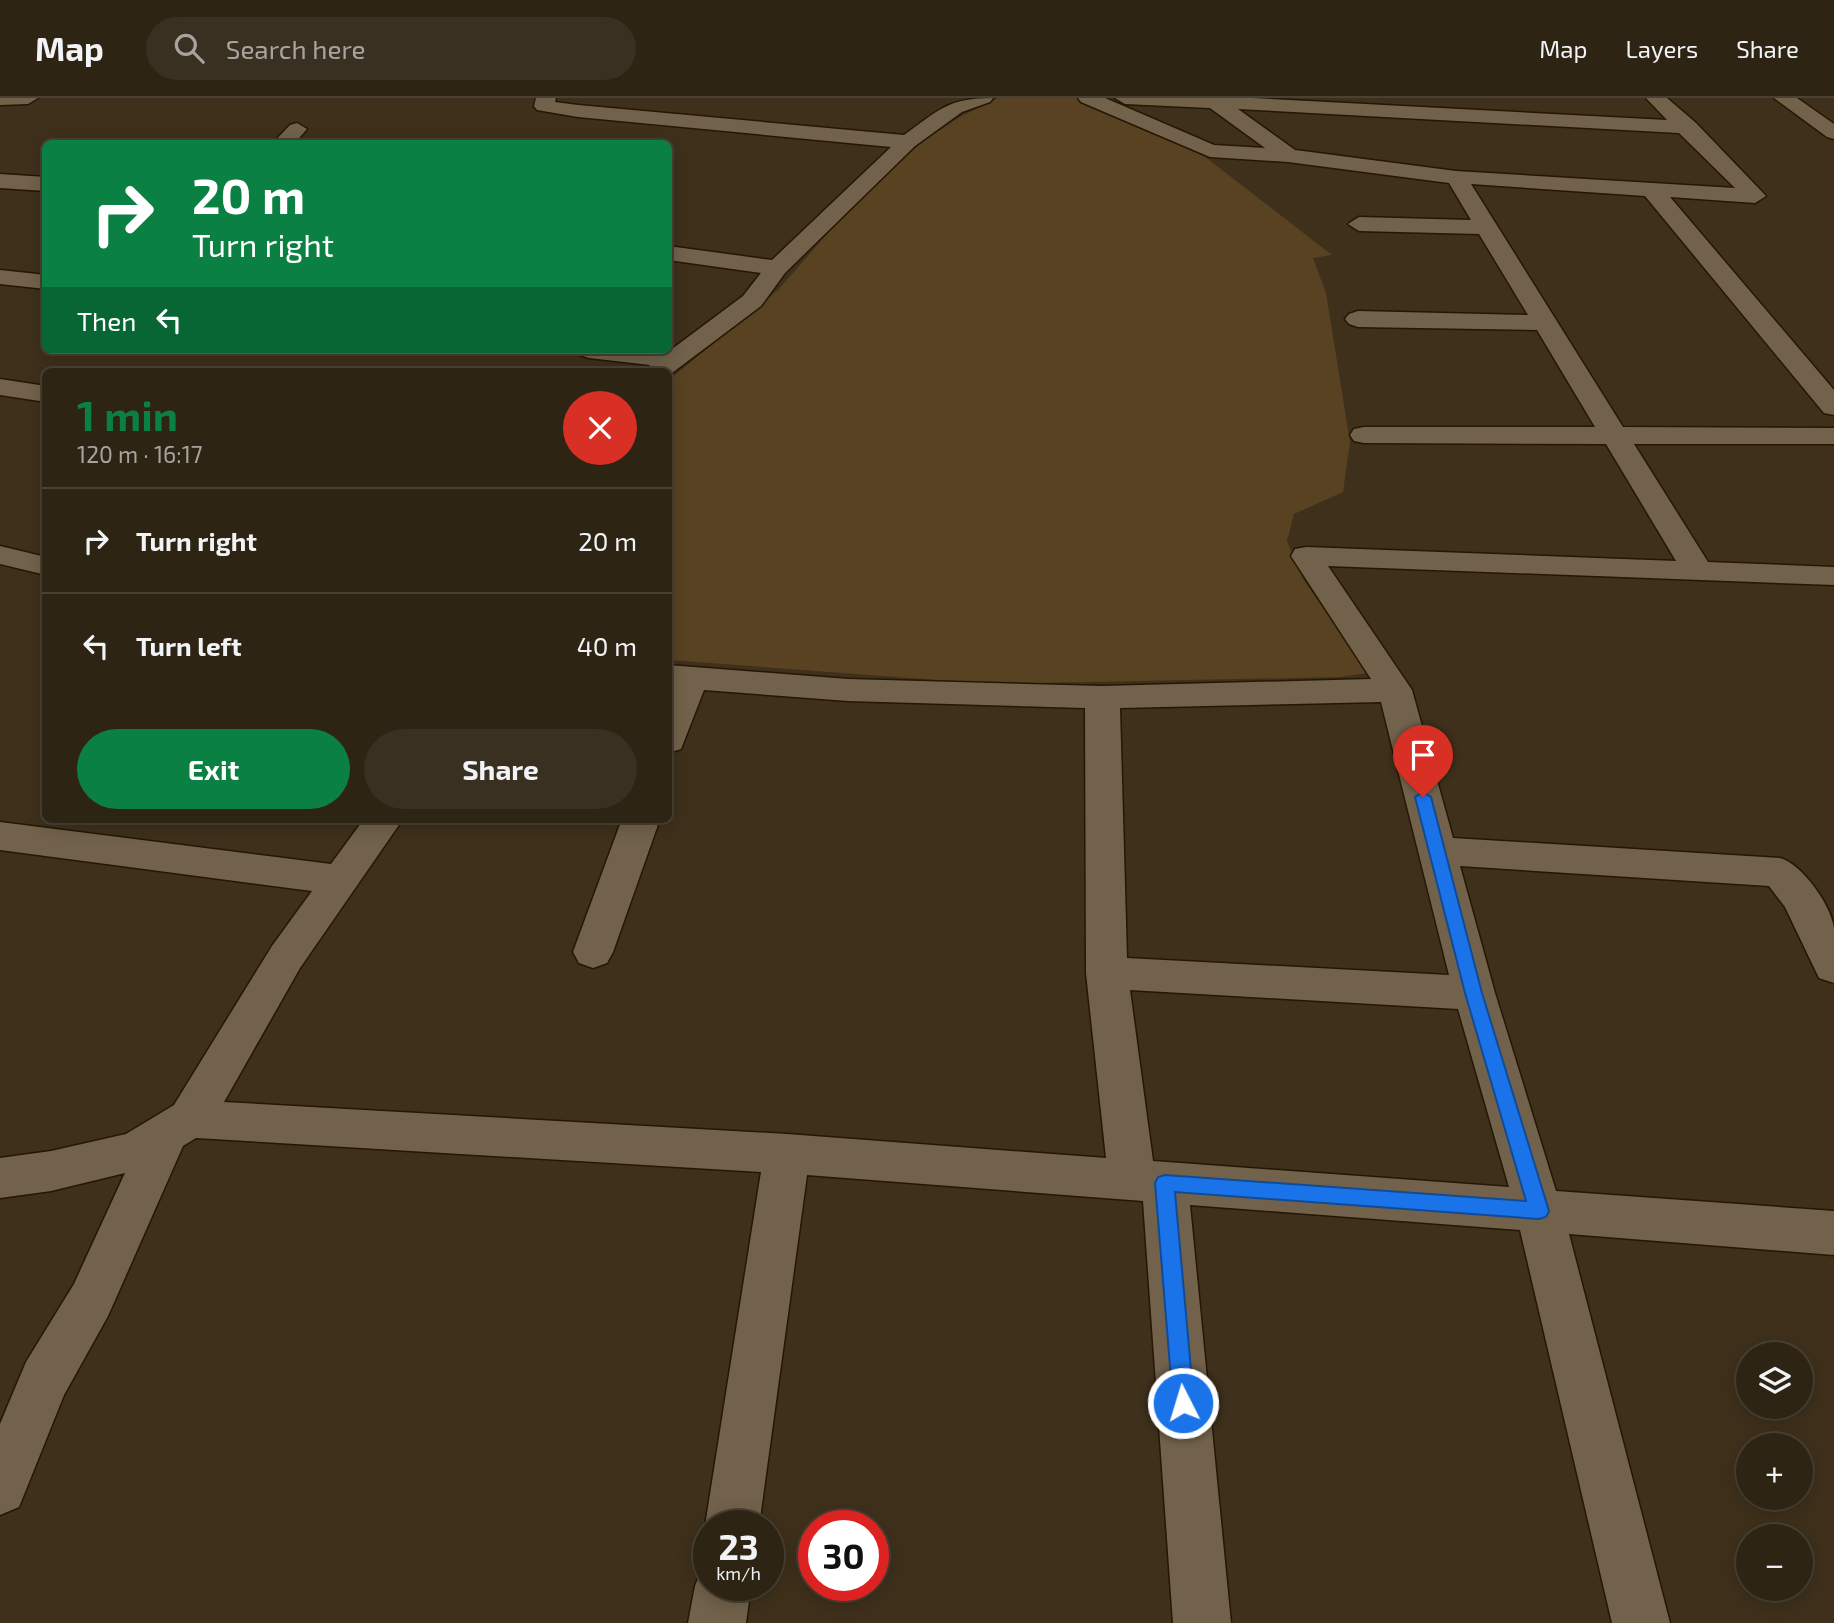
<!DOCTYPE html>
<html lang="en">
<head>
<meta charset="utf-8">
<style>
	body { margin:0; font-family:"Exo 2",sans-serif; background:#3a3022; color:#f1f3f6; height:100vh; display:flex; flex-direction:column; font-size:26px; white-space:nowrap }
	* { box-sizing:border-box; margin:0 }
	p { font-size:23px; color:#a7a4a0 }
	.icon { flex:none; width:38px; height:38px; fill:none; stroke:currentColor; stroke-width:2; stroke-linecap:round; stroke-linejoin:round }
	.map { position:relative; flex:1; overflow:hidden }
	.panel { position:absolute; left:42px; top:270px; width:630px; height:455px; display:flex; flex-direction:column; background:#2e2414; border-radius:10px; box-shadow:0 4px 18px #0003,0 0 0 2px #494134 }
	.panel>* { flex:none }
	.banner { position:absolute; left:42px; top:42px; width:630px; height:214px; border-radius:10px; box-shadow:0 4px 18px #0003,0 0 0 2px #494134; background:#0b8043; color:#fff; overflow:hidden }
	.fabs { position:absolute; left:1736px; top:1244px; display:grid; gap:14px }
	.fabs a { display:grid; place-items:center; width:77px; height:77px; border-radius:50%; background:#2e2414; box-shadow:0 4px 18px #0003,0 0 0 2px #494134; font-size:35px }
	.speed { position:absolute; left:693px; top:1412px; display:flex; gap:14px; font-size:35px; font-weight:700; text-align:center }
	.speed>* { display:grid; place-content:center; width:91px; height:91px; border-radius:50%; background:#2e2414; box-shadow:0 4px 18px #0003,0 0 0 2px #494134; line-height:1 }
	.speed small { font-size:18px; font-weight:400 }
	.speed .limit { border:10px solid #d22; background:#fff; color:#111 }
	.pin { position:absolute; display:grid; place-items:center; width:60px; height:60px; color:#fff; margin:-72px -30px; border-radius:50% 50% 50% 0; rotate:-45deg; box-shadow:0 0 7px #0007 }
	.pin .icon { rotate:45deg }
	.me { position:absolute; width:77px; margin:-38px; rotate:355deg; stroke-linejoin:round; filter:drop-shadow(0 0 5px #0008) }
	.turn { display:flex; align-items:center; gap:24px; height:147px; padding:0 35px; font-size:32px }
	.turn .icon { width:91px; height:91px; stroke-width:2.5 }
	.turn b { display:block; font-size:49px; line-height:60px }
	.then { display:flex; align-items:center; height:66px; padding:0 35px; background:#0003; gap:14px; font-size:26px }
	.round { display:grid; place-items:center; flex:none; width:74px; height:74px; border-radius:37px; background:#3a3022 }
	.head { display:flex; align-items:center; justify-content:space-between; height:119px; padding:0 35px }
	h1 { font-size:42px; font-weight:700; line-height:52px; color:#0b8043 }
	.button { display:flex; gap:14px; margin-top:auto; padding:14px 35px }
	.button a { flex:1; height:80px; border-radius:42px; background:#0b8043; color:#fff; font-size:28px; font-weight:700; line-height:80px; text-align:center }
	.button a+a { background:#3a3022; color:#f1f3f6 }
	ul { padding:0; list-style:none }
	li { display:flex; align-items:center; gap:21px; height:105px; padding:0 35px; border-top:2px solid #494134 }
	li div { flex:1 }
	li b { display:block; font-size:26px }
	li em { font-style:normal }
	header { display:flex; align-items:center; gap:42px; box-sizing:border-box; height:98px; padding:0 35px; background:#2e2414; border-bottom:2px solid #494134 }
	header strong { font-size:33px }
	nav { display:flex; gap:38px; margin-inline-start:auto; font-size:24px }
	.search { width:490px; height:63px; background:#3a3022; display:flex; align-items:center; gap:18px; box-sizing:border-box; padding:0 24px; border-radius:38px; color:#a7a4a0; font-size:26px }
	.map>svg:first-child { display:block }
	.green { fill:#584222 }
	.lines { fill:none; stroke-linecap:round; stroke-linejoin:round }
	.minor-casing { stroke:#251703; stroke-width:3 }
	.minor { fill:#72624b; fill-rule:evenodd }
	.route { fill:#1a73e8; stroke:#114b97; stroke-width:2 }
</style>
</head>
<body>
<header>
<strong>Map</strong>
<div class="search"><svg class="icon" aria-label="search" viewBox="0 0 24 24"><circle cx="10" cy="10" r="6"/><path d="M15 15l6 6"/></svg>Search here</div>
<nav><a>Map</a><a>Layers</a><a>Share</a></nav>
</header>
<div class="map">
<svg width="1834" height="1525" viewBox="0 0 1834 1525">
	<rect width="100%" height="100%" fill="#3e301b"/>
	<polygon class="green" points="998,0 1077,0 1204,58 1332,157 1313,160 1326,195 1350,344 1343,394 1294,416 1287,443 1303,481 1368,575 1340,579 990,586 669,562 669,282 778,192 849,111 922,44 958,20"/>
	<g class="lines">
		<defs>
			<g id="minor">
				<polygon points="0,0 38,0 28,6 0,7"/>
				<path d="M536 0H556L555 4 578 7 904 37C939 12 948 0 993 0L990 4 962 14 915 48 785 175 761 208 668 278V273H646L650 267 589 260 580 257 576 252 668 254 743 198 761 175 668 162V148L772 162 891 49 578 19 537 12 534 8Z"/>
				<path d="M1078 0H1105L1214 47 1265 50 1210 10 1125 6 1115 0H1252L1667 22 1646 0H1667L1696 25 1766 98 1755 105 1670 99 1834 292V317L1824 315 1645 98 1471 86 1623 329 1834 330V346H1634L1708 464 1834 469V487L1328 468 1412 592 1453 740 1780 760C1802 766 1831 807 1834 830 1834 848 1834 867 1834 885L1819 880 1785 809 1769 788 1460 768 1495 895 1556 1093 1834 1113V1157L1569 1136 1670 1525H1612L1520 1132 1190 1107 1231 1525H1173L1143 1103 807 1077 759 1428H709V1438L705 1428 761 1074 196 1040 183 1048 108 1218 64 1297 19 1409 0 1417V1326L26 1264 74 1186 125 1075 51 1093 0 1100V1060L51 1053 126 1036 174 1007 272 848 312 793 0 752V724L331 766 364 721H403L300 870 224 1004 787 1036 1106 1060 1086 875 1085 610 848 603 704 592 681 651 668 655V567L848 581 1102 588 1371 581 1291 458 1295 451 1306 449 1676 463 1606 346 1364 345 1354 343 1350 337 1354 331 1364 329H1595L1537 232 1358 229 1349 226 1345 221 1349 216 1358 213 1528 217 1479 136 1359 133 1348 126 1359 119 1471 122 1449 85 1288 64 1210 59 1081 4ZM1238 11 1679 35 1735 90 1456 73 1295 52ZM1381 604 1449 877 1127 860 1120 610ZM1130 892 1458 911 1509 1089 1153 1063Z"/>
				<polygon points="1774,0 1797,0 1834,26 1834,41 1827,39"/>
				<polygon points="297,25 307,31 294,46 272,46 290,27"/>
				<polygon points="0,76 46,79 46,93 0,90"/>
				<polygon points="0,172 46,177 46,191 0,186"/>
				<polygon points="0,281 46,288 46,304 0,297"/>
				<polygon points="0,448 46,459 46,477 0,466"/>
				<polygon points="622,721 660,721 613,854 607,865 593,870 579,865 573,854"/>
				<polygon points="709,1466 709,1488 751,1488 746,1525 688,1525 695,1488 703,1468"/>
			</g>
		</defs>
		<use href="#minor" class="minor-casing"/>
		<use href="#minor" class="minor"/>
	</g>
	<polygon class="route" points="1423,694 1431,699 1482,895 1549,1113 1546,1119 1539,1121 1175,1094 1194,1305 1191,1313 1183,1316 1176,1313 1173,1305 1155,1085 1158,1079 1165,1077 1526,1103 1465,895 1415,699"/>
</svg>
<div class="fabs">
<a><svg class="icon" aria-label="layers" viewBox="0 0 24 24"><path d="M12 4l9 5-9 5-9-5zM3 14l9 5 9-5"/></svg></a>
<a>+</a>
<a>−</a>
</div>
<div class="speed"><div>23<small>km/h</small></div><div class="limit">30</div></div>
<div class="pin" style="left:1423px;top:699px;background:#d93025"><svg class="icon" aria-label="arrive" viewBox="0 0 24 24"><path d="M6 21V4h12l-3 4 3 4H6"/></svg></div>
<svg class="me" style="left:1183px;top:1305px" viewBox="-20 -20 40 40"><circle r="17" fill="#1a73e8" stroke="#fff" stroke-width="3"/><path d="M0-11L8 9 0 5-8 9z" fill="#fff"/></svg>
<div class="banner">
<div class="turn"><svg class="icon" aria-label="right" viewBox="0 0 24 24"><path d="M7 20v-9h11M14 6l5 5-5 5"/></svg><div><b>20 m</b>Turn right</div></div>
<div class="then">Then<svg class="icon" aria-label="left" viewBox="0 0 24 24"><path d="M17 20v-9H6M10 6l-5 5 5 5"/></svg></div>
</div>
<section class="panel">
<div class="head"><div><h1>1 min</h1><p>120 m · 16:17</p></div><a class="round" style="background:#d93025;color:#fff"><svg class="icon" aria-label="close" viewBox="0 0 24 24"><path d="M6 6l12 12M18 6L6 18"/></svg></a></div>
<ul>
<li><svg class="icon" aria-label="right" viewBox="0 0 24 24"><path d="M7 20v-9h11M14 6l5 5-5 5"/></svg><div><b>Turn right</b></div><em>20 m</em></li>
<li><svg class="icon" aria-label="left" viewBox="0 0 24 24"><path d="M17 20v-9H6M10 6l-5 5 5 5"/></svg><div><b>Turn left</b></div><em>40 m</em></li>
</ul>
<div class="button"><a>Exit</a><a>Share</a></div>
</section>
</div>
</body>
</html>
